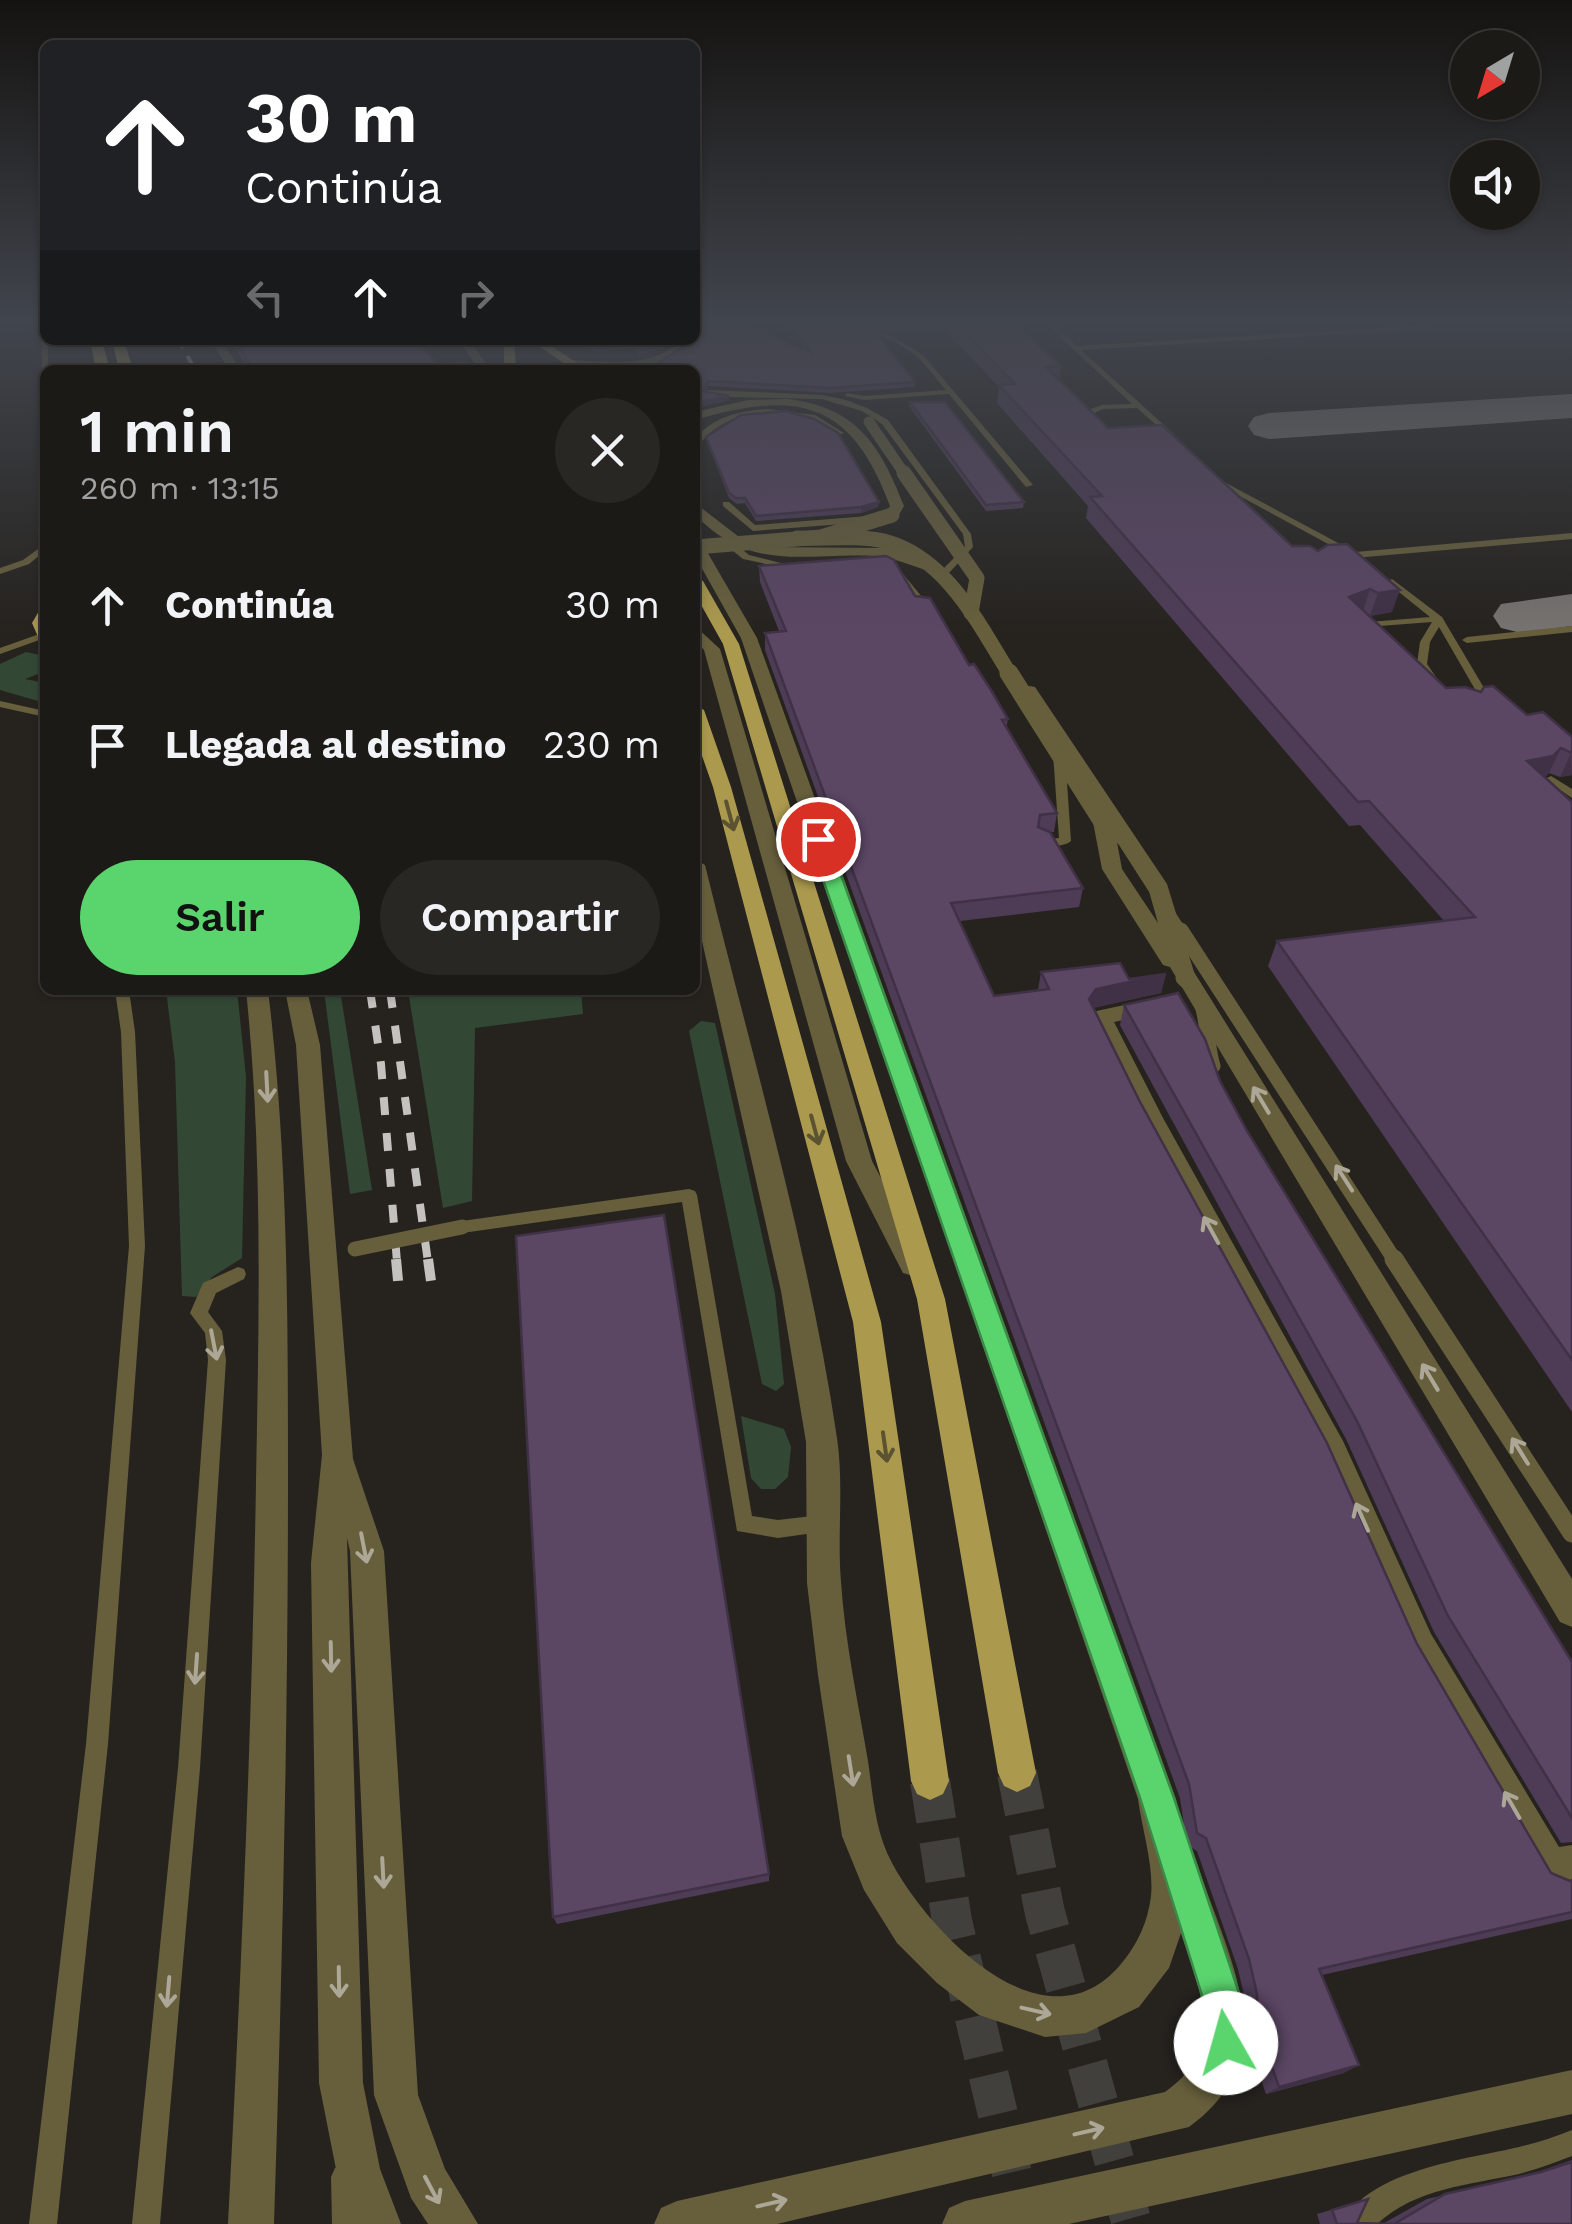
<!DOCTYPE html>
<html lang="es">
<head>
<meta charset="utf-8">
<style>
	body { margin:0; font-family:"Work Sans",sans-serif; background:#292724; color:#f1f3f6; height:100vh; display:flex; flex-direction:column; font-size:38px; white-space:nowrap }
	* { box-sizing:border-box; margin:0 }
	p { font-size:32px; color:#a0a1a1 }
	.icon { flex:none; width:55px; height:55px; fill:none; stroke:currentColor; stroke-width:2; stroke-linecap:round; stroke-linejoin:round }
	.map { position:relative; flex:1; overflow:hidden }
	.drawer { position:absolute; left:40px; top:365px; width:660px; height:630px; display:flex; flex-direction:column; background:#1c1a17; border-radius:15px; box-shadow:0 2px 8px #0004,0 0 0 2px #3a3836 }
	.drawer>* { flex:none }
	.guide { position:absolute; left:40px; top:40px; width:660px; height:305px; border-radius:15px; box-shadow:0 2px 8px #0004,0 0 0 2px #3a3836; background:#202124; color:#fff; overflow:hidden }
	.needle { width:65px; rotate:218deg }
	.controls { position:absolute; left:1450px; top:30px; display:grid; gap:20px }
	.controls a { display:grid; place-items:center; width:90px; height:90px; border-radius:50%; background:#1c1a17; box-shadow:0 2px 8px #0004,0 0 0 2px #3a3836; font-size:50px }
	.pin { position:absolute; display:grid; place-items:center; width:85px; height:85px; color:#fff; margin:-42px; border:5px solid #fff; border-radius:50%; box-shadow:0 2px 10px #0007 }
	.me { position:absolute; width:110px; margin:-55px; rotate:353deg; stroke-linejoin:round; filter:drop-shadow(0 0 8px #0008) }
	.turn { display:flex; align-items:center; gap:35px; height:210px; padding:0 40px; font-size:45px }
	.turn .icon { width:130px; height:130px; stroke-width:2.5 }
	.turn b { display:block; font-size:70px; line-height:85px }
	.lanes { display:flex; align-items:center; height:95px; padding:0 40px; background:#0003; justify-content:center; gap:50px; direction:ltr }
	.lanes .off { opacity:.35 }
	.round { display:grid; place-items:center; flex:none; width:105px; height:105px; border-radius:52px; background:#292724 }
	.head { display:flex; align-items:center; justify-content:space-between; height:170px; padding:0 40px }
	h1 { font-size:60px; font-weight:600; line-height:75px }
	.primary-button { display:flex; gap:20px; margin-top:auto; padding:20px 40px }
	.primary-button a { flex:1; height:115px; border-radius:60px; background:#5ad56e; color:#111; font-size:40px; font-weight:600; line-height:115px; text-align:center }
	.primary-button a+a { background:#292724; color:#f1f3f6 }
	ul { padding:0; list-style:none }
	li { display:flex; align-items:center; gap:30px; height:140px; padding:0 40px }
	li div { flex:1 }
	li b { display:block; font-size:38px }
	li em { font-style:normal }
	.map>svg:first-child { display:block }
	.green { fill:#324835 }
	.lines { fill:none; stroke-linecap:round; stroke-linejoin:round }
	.taxiway { fill:#75726f; fill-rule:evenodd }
	.primary-tunnel { stroke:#42403c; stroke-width:40; stroke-dasharray:40 20; stroke-linecap:butt }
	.service { fill:#675f3c; fill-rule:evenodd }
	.minor { fill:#675f3c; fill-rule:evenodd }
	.tertiary { fill:#675f3c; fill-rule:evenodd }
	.primary { fill:#ab994e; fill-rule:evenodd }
	.motorway { fill:#c6b153; fill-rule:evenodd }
	.rail-far2 { stroke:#c4c2bf; stroke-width:4; stroke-dasharray:9 9; stroke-linecap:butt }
	.rail-far1 { stroke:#c4c2bf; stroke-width:8; stroke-dasharray:18 18; stroke-linecap:butt }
	.rail { stroke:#c4c2bf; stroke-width:10; stroke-dasharray:22 22; stroke-linecap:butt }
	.service-bridge-far2 { stroke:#675f3c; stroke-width:11 }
	.service-bridge-far1 { stroke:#675f3c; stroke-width:15 }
	.service-bridge { stroke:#675f3c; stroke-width:19 }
	.tertiary-bridge-far2 { stroke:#675f3c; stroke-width:11 }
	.tertiary-bridge-far1 { stroke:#675f3c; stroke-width:15 }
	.tertiary-bridge { stroke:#675f3c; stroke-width:19 }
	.wall { fill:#4e3c56 }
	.shaded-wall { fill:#403146 }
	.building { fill:#5b4664; stroke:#403146; stroke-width:2.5 }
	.oneway { stroke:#5b5232 }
	.oneway2 { stroke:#aca796 }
	.route { fill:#5ad56e; stroke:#3a8a48; stroke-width:2.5 }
</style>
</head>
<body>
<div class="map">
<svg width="1572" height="2224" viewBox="0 0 1572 2224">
	<rect width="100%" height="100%" fill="#26231f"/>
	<g class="green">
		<polygon points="26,652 45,656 45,678 38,674 25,679 45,683 45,703 0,690 0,664"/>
		<polygon points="166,990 237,990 246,1077 242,1258 212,1277 196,1297 182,1296 175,1062"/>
		<polygon points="324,990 340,990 372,1190 350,1194"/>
		<polygon points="408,990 581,990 583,1014 475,1028 472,1201 443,1208"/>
		<polygon points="701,1021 715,1023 775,1294 784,1384 776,1391 762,1384 689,1031"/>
		<polygon points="741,1416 784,1429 791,1447 788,1477 775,1489 761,1489 751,1478"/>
	</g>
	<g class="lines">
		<g class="taxiway">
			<polygon points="1572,394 1572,418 1269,439 1254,435 1248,426 1254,417 1269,413"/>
			<polygon points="1572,594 1572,626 1521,633 1501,628 1493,616 1501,604"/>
		</g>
		<g class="primary-tunnel">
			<polyline points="1017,1773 1045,1913 1132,2224"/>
			<polyline points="930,1781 952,1921 1024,2224"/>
		</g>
		<g class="service">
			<polygon points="39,318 45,318 45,337 42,335"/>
			<path d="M785 318C837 318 881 325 924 356L1033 485 1026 487 949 394 864 400 845 396 847 393 864 396 946 390C936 379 927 365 915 355 854 307 769 320 699 336L696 334 738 323Z"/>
			<polygon points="1040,318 1047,318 1077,346 1417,326 1430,323 1430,318 1436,318 1436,324 1417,330 1081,350 1175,435 1172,439 1137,408 1103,409 1092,414 1093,421 1097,422 1097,426 1086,424 1085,411 1102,405 1132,404"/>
			<polygon points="45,338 48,340 48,370 45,372 42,370 42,340"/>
			<polygon points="708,390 822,395 846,400 867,408 888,420 971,534 973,547 948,574 942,574 942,570 965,547 963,534 882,424 862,411 822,399 731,397 706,393"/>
			<path d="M767 409 815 415 844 433 837 435C830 431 824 425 816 421 781 403 727 411 702 441L695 439C714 416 739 411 767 409Z"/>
			<polygon points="1226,483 1355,552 1572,533 1572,539 1354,558 1223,487 1223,483"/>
			<polygon points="723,502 729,502 755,525 868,516 872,519 868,522 753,531 723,506"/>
			<polygon points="722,538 728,538 749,555 793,566 789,569 743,559 722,542"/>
			<polygon points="45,544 45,551 29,564 0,574 0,568 23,560"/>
			<polygon points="893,569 899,569 931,608 931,612 925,612 893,573"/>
			<polygon points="1392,579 1442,617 1487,693 1486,695 1467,698 1462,695 1476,691 1439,627 1430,642 1427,664 1438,680 1429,682 1417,664 1420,642 1432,622 1366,627 1366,623 1369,622 1430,617 1389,584 1387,582"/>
			<polygon points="1572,626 1572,632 1467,643 1462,640 1467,637"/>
			<polygon points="45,632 45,638 0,654 0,648"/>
			<polygon points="0,701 45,711 45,717 0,707"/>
			<path d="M1059 750 1065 753 1071 841C1064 847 1048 847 1039 846V840L1059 838 1053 753Z"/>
			<polygon points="1551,776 1572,789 1572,798 1547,781 1545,779"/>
			<polygon points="115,990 129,990 135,1032 145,1246 108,1744 57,2224 29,2224 86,1744 129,1246 121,1032"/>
			<polygon points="689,1189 695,1191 697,1195 752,1516 778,1520 821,1515 828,1517 831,1524 828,1531 778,1538 737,1531 682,1202 462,1233 456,1231 454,1227 456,1223 462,1221"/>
			<polygon points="238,1267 244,1269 246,1274 244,1279 216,1293 208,1312 222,1331 226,1360 200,1768 160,2224 132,2224 178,1768 208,1360 205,1333 190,1313 203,1283"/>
			<path d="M1572 2130V2156C1554 2163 1537 2169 1519 2174 1469 2185 1416 2188 1377 2224H1343C1366 2170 1469 2159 1519 2147 1537 2143 1555 2137 1572 2130Z"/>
			<polygon points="344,2164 353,2168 357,2177 360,2224 332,2224 331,2177 335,2168"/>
		</g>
		<g class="minor">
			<path d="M714 318H726L652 368H644L643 365 617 369 564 363 570 360C598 361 631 366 659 355 672 349 679 340 695 340V332Z"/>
			<polygon points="211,340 221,340 241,370 229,370"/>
			<polygon points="459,340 469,340 491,370 479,370"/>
		</g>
		<g class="tertiary">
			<path d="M787 399C856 407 880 444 904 506L897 518 885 515 890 506C851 400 797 390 695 420V412L748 400Z"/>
			<path d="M695 503 743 540 761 547 884 548 943 569 936 573C916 568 897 558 876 556 803 552 754 574 695 515Z"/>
			<path d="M695 539 702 543 757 638 1176 1799 1184 1848 1193 1852 1198 1866C1228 1959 1288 2055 1189 2127L777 2224H654L661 2208 677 2201 1165 2092C1227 2048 1201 1995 1181 1933L1169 1968 1139 2007 1086 2033 1045 2037 979 2015 937 1983 897 1943 864 1890 842 1836 818 1675 807 1583 806 1442 781 1291 695 910V859L705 865C751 1053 809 1248 837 1438 844 1485 837 1535 841 1582 845 1642 858 1702 868 1761 873 1795 875 1832 892 1863 929 1932 1045 2055 1121 1964 1137 1945 1148 1922 1151 1896 1154 1866 1142 1829 1138 1799L741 638 695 556Z"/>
			<polygon points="695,626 720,649 872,1161 927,1265 923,1273 913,1276 903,1273 846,1161 704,650 695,640"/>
			<path d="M1029 686 1035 687 1167 884 1194 972 1572 1579V1627L1560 1622 1170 967 1163 965 1102 869 1093 822 1102 816 1020 691ZM1116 837 1147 884 1158 923 1122 869Z"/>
			<polygon points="699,719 708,724 704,754 695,760 695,720"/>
			<path d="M246 990H268C288 1154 288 1317 288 1482 288 1729 282 1977 274 2224H228C241 1977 252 1730 256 1482 259 1317 263 1154 246 990Z"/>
			<polygon points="285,990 307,990 320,1045 353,1459 384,1551 418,2095 445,2169 478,2224 428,2224 411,2198 374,2095 350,1551 347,1538 363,2083 380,2169 401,2224 355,2224 336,2169 319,2083 311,1563 322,1455 296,1045"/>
			<polygon points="1152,999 1160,1002 1164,1007 1160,1012 1114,1022 1163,1118 1343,1441 1431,1634 1559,1847 1572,1845 1572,1883 1550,1889 1536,1883 1407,1658 1320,1459 1137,1118 1088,1017 1092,1012"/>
			<polygon points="1572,2070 1572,2114 1069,2224 942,2224 949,2208 965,2201"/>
		</g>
		<g class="primary">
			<polygon points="504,340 514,340 516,370 504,370"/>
			<polygon points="530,340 542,340 588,370 574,370"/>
			<polygon points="695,576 703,581 739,644 945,1299 1036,1773 1030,1786 1017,1792 1004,1786 998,1773 917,1299 723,644 695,594"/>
			<polygon points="45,609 45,641 39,639 32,623 39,611"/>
			<polygon points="695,705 704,710 731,787 881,1322 949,1781 943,1794 930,1800 917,1794 911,1781 853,1322 713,787 695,736"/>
		</g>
		<g class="motorway">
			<polygon points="90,340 102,340 110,370 96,370"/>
			<polygon points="112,340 124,340 133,370 119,370"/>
		</g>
		<polyline class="rail-far2" points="179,340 195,370"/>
		<g class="rail-far1">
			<polyline points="370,990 381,1064 397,1262"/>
			<polyline points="390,990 428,1262"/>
		</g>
		<g class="rail">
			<polyline points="396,1259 399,1291"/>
			<polyline points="428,1259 431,1281"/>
		</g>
		<polyline class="service-bridge-far2" points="1103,822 1123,841 1182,933"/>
		<g class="service-bridge-far1">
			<polyline points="1181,930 1396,1262"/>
			<path d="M1183 978C1212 1001 1203 1033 1213 1066"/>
			<polyline points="355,1249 462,1227"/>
		</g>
		<polyline class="service-bridge" points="1394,1259 1572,1533"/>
		<polyline class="tertiary-bridge-far2" points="869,422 906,476"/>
		<g class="tertiary-bridge-far1">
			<polyline points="904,473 977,578 971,613"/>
			<path d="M797 538C824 539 858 535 884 541 947 557 979 625 1011 676"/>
			<polyline points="695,547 821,537 892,515"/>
		</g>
		<polyline class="tertiary-bridge" points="1009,673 1103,822"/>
	</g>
	<g class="wall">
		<polygon points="840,318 1010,318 1061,366 1060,381 1108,428 1292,546 1318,551 1347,544 1392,612 1370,616 1364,612 1446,688 1527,715 1572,737 1572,775 1560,777 1549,773 1545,777 1572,802 1572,1412 1268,966 1277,941 1444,921 1360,825 1349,826 1086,518 1088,506 997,403 999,387 942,327 886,331"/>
		<polygon points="790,321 915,382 914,387 829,393 708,386 706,391 729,400 695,408 695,370 645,370 645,367 806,351 790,326"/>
		<polygon points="230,340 415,340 438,365 470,370 249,370"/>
		<polygon points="581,340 682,340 639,356 635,347 595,352"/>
		<polygon points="910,402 1024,502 1023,508 986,511 909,406"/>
		<polygon points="706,437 878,507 861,513 756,521 745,503 737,504 729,498 707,442"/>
		<polygon points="759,566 915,596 969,665 1008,719 1006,728 1057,813 1054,832 1050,832 1083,888 1079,907 960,921 994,996 1038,990 1041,972 1129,979 1166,974 1161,993 1093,1008 1417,1644 1551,1873 1570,1881 1572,1880 1572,1919 1322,1975 1344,2073 1266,2094 1247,2039 1246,2004 1238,1969 1197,1851 1187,1845 1180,1798 765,650 765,633 779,631 760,582"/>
		<polygon points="1124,1005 1220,1081 1247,1131 1572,1662 1572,1842 1561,1843 1434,1632 1346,1439 1120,1025"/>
		<polygon points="769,1874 769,1881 557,1924 553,1917"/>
		<polygon points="1572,2160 1572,2224 1320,2224 1317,2214 1368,2199 1357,2223 1384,2223 1427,2199 1526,2176"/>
	</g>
	<g class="shaded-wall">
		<polygon points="695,318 708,318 695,327"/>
		<polygon points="887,318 943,318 942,327 886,331"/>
		<polygon points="616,340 635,340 635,347 595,352 594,343"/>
		<polygon points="658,340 682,340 639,356 639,347"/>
		<polygon points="729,396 729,400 695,408 695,403"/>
		<polygon points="879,502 878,507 861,513 861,507"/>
		<polygon points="1370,589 1363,611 1349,597"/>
		<polygon points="1400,590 1392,612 1370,616 1378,593"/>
		<polygon points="1561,748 1549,773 1542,780 1527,761"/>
		<polygon points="1571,753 1572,775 1560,777"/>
		<polygon points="1166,974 1161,993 1091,1008 1089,999 1096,989"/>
		<polygon points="1359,2065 1344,2073 1266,2094 1279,2087"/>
	</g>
	<g class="building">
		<polygon points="951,318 1010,318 1061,366 1046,367 1108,428 1162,425 1292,546 1310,546 1318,551 1328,545 1347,544 1400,590 1378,593 1370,589 1349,597 1446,688 1465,687 1481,692 1484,687 1493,686 1527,715 1543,712 1572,737 1572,753 1561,748 1553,756 1527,761 1572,802 1572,1360 1277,941 1475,917 1369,801 1358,802 1090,497 1102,496 999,385 1015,384"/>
		<polygon points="790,321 838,323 877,334 915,382 829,388 708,381 703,391 729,396 695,403 695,370 646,370 645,367 654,366 701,335 748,326 811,352"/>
		<polygon points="235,340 415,340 438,365 466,362 470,370 254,370"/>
		<polygon points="591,340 616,340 594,343"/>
		<polygon points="636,340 658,340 639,347"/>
		<polygon points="910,402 945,402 1024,502 986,505"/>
		<polygon points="786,411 814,419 838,433 879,502 861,507 756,516 745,498 736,498 729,493 706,437 741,415"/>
		<polygon points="886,556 894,560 915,596 930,598 969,665 974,664 991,690 1008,719 1002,720 1057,813 1040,815 1038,827 1050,832 1083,888 951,903 994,996 1049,989 1041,972 1120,963 1129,979 1166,974 1096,989 1089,999 1139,1100 1327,1443 1417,1644 1551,1873 1570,1881 1572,1880 1572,1912 1319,1969 1359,2065 1279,2087 1259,2030 1257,1994 1249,1959 1206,1838 1197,1833 1189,1784 765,633 786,631 759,566"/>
		<polygon points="1178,993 1205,1039 1220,1081 1247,1131 1572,1662 1572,1818 1448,1616 1357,1421 1124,1005"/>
		<polygon points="664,1215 769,1874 553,1917 516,1236"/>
		<polygon points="1572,2162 1572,2224 1337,2224 1332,2210 1368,2199 1357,2223 1394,2224 1445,2194 1541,2172"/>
	</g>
	<defs><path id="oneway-shaft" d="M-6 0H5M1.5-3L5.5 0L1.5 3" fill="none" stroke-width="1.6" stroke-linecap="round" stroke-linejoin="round" transform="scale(2.5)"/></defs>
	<g class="oneway">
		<use href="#oneway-shaft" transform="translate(730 816) rotate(75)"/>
		<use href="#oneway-shaft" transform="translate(815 1130) rotate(75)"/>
		<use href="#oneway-shaft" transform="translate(885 1447) rotate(82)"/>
	</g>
	<g class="oneway2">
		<use href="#oneway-shaft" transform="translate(267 1087) rotate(87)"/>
		<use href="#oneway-shaft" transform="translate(1261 1100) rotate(-121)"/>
		<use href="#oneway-shaft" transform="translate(1344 1178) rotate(-123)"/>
		<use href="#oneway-shaft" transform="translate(1211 1230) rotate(-119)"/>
		<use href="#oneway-shaft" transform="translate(214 1345) rotate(79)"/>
		<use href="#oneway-shaft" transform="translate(1430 1377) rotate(-121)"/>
		<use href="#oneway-shaft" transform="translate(1520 1451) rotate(-122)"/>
		<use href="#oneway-shaft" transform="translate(1362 1517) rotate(-114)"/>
		<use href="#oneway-shaft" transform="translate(364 1548) rotate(79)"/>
		<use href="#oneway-shaft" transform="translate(331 1657) rotate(89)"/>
		<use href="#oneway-shaft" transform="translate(196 1669) rotate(94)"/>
		<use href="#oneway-shaft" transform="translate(851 1771) rotate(81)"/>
		<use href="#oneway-shaft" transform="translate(1512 1805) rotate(-120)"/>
		<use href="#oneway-shaft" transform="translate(383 1873) rotate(87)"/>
		<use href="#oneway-shaft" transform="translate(339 1982) rotate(89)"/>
		<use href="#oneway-shaft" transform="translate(168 1992) rotate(95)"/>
		<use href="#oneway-shaft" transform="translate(1036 2011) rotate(13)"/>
		<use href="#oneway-shaft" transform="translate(1089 2131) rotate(-13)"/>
		<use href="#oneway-shaft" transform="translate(432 2190) rotate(62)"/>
		<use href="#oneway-shaft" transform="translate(772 2203) rotate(-13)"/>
	</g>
	<linearGradient id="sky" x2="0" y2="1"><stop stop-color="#151311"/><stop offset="0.51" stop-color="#41454d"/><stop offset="1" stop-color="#41454d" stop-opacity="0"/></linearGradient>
	<rect width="1572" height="629" fill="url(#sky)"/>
	<polygon class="route" points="818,834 828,839 1174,1798 1243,2005 1246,2043 1240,2057 1226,2062 1213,2057 1207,2043 1205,2005 1140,1798 809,839"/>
</svg>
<div class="controls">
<a><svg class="needle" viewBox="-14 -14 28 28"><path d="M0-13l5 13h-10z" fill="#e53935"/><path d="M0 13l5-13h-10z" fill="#a0a1a1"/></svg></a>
<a><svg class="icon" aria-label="sound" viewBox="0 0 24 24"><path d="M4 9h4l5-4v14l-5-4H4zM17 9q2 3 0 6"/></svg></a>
</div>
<div class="pin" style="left:818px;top:839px;background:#d93025"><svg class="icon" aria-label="arrive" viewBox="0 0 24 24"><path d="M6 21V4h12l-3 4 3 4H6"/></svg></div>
<svg class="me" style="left:1226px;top:2043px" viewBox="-20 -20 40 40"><circle r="19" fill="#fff"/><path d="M0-13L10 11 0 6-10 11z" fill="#5ad56e"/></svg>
<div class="guide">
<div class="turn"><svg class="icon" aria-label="ahead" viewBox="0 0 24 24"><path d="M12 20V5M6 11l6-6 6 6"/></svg><div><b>30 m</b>Continúa</div></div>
<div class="lanes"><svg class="icon off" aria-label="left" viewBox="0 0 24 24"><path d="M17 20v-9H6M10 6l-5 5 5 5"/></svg><svg class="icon" aria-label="ahead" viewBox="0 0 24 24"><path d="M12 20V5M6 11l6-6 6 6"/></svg><svg class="icon off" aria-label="right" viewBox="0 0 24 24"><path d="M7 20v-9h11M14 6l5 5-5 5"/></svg></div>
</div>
<section class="drawer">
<div class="head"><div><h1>1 min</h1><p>260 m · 13:15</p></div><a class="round"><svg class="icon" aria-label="close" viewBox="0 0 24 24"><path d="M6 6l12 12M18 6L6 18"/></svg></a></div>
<ul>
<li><svg class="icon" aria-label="ahead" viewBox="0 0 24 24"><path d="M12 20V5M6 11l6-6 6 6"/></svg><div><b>Continúa</b></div><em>30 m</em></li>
<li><svg class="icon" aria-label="arrive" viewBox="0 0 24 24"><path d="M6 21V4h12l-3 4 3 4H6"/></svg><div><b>Llegada al destino</b></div><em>230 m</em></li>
</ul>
<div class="primary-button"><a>Salir</a><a>Compartir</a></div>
</section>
</div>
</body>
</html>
